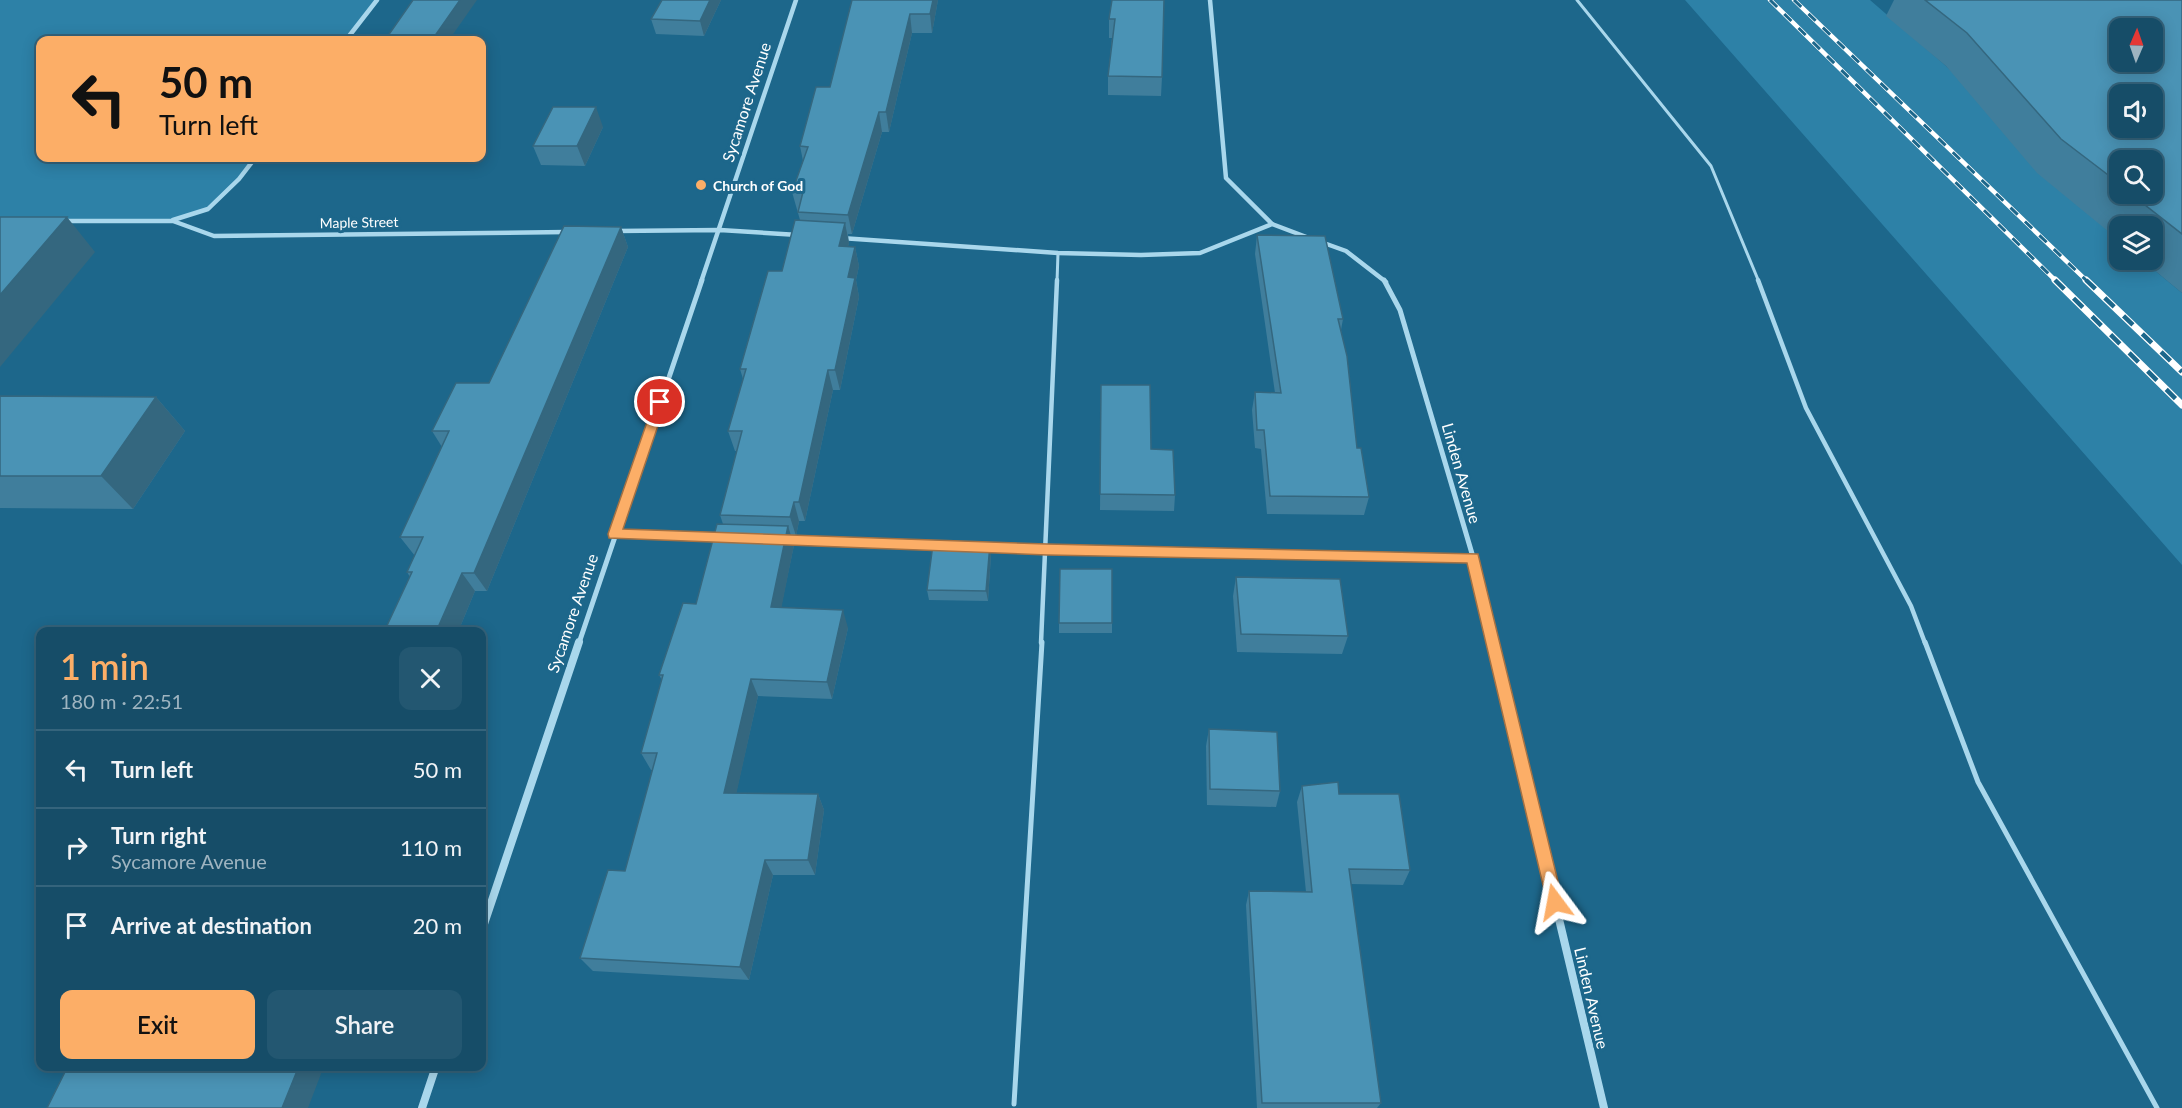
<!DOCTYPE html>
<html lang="en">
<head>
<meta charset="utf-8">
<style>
	body { margin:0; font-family:Lato,sans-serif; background:#235771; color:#f1f3f6; height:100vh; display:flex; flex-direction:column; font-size:22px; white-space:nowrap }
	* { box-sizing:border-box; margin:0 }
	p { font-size:20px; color:#9eb4c0 }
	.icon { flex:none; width:33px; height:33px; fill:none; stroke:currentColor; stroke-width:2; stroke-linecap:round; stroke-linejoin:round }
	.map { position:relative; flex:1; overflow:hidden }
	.details { position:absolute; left:36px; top:627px; width:450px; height:444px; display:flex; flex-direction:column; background:#164d68; border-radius:12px; box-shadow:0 3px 15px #0003,0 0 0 2px #35647c }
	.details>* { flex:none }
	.top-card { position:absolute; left:36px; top:36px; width:450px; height:126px; border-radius:12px; box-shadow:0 3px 15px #0003,0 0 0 2px #35647c; background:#fcae67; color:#111; overflow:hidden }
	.needle { width:39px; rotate:2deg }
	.buttons { position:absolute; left:2109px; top:18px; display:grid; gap:12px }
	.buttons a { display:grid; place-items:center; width:54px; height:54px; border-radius:12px; background:#164d68; box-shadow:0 3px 15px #0003,0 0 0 2px #35647c; font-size:30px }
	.pin { position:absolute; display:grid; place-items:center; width:51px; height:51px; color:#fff; margin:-26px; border:3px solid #fff; border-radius:50%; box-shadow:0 2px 6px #0007 }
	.me { position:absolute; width:66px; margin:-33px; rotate:347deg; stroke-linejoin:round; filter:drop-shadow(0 0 4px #0008) }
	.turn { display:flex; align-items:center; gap:21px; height:126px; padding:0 24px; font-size:27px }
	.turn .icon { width:78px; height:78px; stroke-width:2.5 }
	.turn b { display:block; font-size:42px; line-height:51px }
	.round { display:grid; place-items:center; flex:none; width:63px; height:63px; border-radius:12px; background:#235771 }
	.headline { display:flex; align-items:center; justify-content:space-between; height:102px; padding:0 24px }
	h1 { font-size:36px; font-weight:600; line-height:45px; color:#fcae67 }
	.primary-button { display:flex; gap:12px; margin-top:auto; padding:12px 24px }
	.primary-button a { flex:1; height:69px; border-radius:12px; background:#fcae67; color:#111; font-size:24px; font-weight:600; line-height:69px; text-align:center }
	.primary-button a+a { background:#235771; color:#f1f3f6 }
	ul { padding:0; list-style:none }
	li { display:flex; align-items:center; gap:18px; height:78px; padding:0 24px; border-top:2px solid #35647c }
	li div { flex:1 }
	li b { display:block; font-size:22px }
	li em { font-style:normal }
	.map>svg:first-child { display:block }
	.green { fill:#2d81a7 }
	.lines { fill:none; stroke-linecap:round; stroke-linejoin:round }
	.lane-far2 { stroke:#a9d7ec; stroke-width:3 }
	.lane-far1 { stroke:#a9d7ec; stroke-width:4.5 }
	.lane { stroke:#a9d7ec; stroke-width:5 }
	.street-far2 { stroke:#a9d7ec; stroke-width:4.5 }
	.street-far1 { stroke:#a9d7ec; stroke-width:5 }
	.street { stroke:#a9d7ec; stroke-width:8 }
	.rail-far1-casing { stroke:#fff; stroke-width:4.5 }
	.rail-casing { stroke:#fff; stroke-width:7 }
	.rail-far1 { stroke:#1d678b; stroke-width:3; stroke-dasharray:10; stroke-linecap:butt }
	.rail { stroke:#1d678b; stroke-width:4.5; stroke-dasharray:13; stroke-linecap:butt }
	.wall { fill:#407e9c; fill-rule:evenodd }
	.shaded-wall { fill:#34677f }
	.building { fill:#4a93b5; stroke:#34677f; stroke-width:1.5; fill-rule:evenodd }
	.route { fill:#fcae67; stroke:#a47143; stroke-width:1.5 }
	.poi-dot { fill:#fcae67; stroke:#1d678b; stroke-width:2 }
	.labels { text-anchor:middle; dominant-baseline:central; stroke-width:6; stroke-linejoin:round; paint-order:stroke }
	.far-poi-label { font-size:14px; font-weight:bold; fill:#fff; stroke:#1d678b; text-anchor:start }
	.far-street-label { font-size:14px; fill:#fff; stroke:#1d678b }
	.street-label { font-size:16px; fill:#fff; stroke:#1d678b }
</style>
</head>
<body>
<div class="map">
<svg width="2182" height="1108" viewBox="0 0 2182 1108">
	<rect width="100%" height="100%" fill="#1d678b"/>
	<g class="green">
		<polygon points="0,0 377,0 346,40 40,40 40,158 255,158 238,179 208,209 173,221 0,221"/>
		<polygon points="1685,0 1870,0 1946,66 2119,241 2120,260 2142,260 2182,293 2182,565"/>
	</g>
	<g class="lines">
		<g class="lane-far2">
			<polyline points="1577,0 1711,166 1759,282"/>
			<polyline points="1057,282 1058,253"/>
		</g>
		<g class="lane-far1">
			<polyline points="1758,280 1806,408 1911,606 1925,643"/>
			<polyline points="615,534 717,538"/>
			<polyline points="789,540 936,546"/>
			<polyline points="987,548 1473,557"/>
			<polyline points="1041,643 1057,280"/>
		</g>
		<g class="lane">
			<polyline points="1925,642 1978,782 2157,1108"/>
			<polyline points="1014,1104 1042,642"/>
		</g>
		<g class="street-far2">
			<polyline points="1210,0 1226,178 1272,224 1309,238"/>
			<polyline points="346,40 377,0"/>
			<polyline points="173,220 208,209 239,179 255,158"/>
			<polyline points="64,221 173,221 214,236 567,232"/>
			<polyline points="616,231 720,230 798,235"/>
			<polyline points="841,238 1058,253 1141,255 1200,253 1272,224"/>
			<polyline points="1321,242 1346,251 1386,282"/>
			<polyline points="701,282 796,0"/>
		</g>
		<g class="street-far1">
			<polyline points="1384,280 1400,310 1473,557 1494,643"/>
			<polyline points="579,643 702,280"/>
		</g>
		<g class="street">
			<polyline points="1493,642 1604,1108"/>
			<polyline points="482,930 579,642"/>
			<polyline points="422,1108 436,1066"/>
		</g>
		<defs>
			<g id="rail-far1">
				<polyline points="1770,0 2057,282"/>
				<polyline points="1794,0 2088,282"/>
			</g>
			<g id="rail">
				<polyline points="2055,280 2182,405"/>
				<polyline points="2086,280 2182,372"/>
			</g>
		</defs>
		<use href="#rail-far1" class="rail-far1-casing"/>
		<use href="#rail" class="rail-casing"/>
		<use href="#rail-far1" class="rail-far1"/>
		<use href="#rail" class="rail"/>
	</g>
	<g class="wall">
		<polygon points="662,0 721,0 704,36 656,34 651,19"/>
		<polygon points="852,0 938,0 932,33 912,33 889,132 882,132 852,234 848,234 849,243 848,246 855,247 859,266 856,280 859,297 840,390 833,390 805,521 799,521 796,536 792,536 794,545 781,607 848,628 832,699 758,696 736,793 818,794 824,810 815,875 773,875 749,980 593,971 580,958 625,871 653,770 651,770 641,753 662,680 659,675 696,604 723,524 720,515 737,451 735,451 728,431 743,379 740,369 782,271 800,220 792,192 803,161 800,146 830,87"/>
		<polygon points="1112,0 1162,77 1161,96 1108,95 1108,76 1112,38 1109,38 1109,19"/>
		<path d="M1894 0H2182V293L2142 260H2152V226H2120V241L2037 173 1946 66 1886 16ZM2120 160 2152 194H2120Z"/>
		<polygon points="603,127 585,166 541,165 533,146"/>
		<polygon points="621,227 628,247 487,591 475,591 458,632 384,632 410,577 407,572 415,556 400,537 442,447 432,431 489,383"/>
		<polygon points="1257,235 1343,319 1341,330 1357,448 1369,497 1364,515 1267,514 1261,449 1255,448 1252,410 1255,392 1275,393 1255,254"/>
		<polygon points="1101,385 1151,449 1175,495 1174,511 1100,510"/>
		<polygon points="0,396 156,397 185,431 133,509 0,508"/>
		<polygon points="991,554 988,601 929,600 927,590"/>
		<polygon points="1112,569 1112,633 1059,633 1059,623"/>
		<polygon points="1236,577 1348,636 1342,654 1237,652 1233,596"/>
		<polygon points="1209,729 1280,791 1276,807 1207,805 1206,746"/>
		<polygon points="1302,786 1339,794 1410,870 1403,885 1351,884 1381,1103 1377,1108 1257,1108 1246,905 1249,891 1306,892 1297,802"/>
	</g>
	<g class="shaded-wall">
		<polygon points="460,0 477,0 449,40 432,40"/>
		<polygon points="710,0 721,0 704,36 700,21"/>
		<polygon points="933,0 938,0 932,33 930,14"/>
		<polygon points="910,14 912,33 889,132 886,112"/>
		<polygon points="596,107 603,127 585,166 577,146"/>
		<polygon points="879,112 882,132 852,234 848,215"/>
		<polygon points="67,217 95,252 0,367 0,295"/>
		<polygon points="845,223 849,243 843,266 839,246"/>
		<polygon points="621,227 628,247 487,591 474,573"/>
		<polygon points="855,247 859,266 856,280 859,297 840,390 835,370 848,277"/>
		<polygon points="828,370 833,390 805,521 799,502"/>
		<polygon points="156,397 185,431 133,509 101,476"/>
		<polygon points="794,502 799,521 796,536 790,517"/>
		<polygon points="788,526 794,545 778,625 771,607"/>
		<polygon points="990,544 991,554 988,601 986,591"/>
		<polygon points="462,573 475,591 458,632 436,632"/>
		<polygon points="843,610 848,628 832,699 827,682"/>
		<polygon points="751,679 758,696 733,809 724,793"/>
		<polygon points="818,794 824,810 815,875 808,860"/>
		<polygon points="765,860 773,875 749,980 740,967"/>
		<polygon points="299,1066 324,1066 308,1108 282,1108"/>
	</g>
	<g class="building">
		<polygon points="413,0 460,0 432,40 385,40"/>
		<polygon points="662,0 710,0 700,21 651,19"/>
		<polygon points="852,0 933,0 930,14 910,14 886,112 879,112 848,215 798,212 803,192 792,192 808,147 800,146 816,87 830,87"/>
		<polygon points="1112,0 1164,0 1162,77 1108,76 1115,19 1109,19"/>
		<path d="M1925 0H2182V234L2131 194H2152V160H2120V184L2061 139 1967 33ZM2120 28H2152V62H2120ZM2120 94H2152V128H2120Z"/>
		<polygon points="553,107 596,107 577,146 533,146"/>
		<polygon points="0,217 67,217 0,295"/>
		<polygon points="795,220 845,223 839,246 855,247 848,277 855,278 835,370 828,370 799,502 794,502 790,517 720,515 742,431 728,431 746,369 740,369 768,271 782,271"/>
		<polygon points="564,226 621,227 474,573 462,573 436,632 384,632 412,572 407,572 423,537 400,537 449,431 432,431 456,383 489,383"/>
		<polygon points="1257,235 1325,236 1343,319 1338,319 1347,356 1357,448 1361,448 1369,497 1270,496 1264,430 1257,430 1255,392 1281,393"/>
		<polygon points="1101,385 1150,385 1151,449 1173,450 1175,495 1100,494"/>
		<polygon points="0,396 156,397 101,476 0,476"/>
		<polygon points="717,524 788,526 771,607 843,610 827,682 751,679 724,793 818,794 808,860 765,860 740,967 580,958 608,870 625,871 657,753 641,753 663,675 659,675 683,603 696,604"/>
		<polygon points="933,544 990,544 986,591 927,590"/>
		<polygon points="1060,569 1112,569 1112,623 1059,623"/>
		<polygon points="1236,577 1340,579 1348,636 1241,634"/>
		<polygon points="1209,729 1277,732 1280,791 1210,789"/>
		<polygon points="1338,782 1339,794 1399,794 1410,870 1349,869 1381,1103 1262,1103 1249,891 1312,892 1302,786"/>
		<polygon points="68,1066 299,1066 282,1108 47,1108"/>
	</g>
	<polygon class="route" points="660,398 666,402 623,529 1047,544 1478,554 1563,902 1561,907 1555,910 1549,907 1547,902 1467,563 1047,555 609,538 608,534 654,402"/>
	<circle class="poi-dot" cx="701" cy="185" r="6"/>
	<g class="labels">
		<g class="far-poi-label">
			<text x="713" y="185">Church of God</text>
		</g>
		<g class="far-street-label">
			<text transform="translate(359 222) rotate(-1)">Maple Street</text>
		</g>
		<g class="street-label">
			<text transform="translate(746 102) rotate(-72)">Sycamore Avenue</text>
			<text transform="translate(1462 473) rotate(74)">Linden Avenue</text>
			<text transform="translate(572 613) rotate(-71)">Sycamore Avenue</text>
			<text transform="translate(1592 998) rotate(77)">Linden Avenue</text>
		</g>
	</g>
</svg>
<div class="buttons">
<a><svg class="needle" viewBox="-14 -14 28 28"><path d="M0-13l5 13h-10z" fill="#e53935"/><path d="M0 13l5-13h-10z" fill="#9eb4c0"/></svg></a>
<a><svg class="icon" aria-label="sound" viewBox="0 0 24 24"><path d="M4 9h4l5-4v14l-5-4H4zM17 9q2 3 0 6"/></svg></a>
<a><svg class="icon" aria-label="search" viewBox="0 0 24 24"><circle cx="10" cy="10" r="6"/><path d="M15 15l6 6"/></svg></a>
<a><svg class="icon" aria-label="layers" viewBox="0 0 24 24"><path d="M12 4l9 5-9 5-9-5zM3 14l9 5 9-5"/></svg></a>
</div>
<div class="pin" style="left:660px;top:402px;background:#d93025"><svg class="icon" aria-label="arrive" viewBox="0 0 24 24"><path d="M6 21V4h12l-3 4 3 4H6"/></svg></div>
<svg class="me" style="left:1555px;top:902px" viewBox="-20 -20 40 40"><path d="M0-17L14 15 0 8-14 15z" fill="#fcae67" stroke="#fff" stroke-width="4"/></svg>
<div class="top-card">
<div class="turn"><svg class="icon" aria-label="left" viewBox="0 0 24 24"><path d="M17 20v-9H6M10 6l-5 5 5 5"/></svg><div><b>50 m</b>Turn left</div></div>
</div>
<section class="details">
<div class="headline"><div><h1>1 min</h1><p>180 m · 22:51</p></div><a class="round"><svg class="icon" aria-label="close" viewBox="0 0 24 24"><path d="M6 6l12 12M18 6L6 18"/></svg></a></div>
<ul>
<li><svg class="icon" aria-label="left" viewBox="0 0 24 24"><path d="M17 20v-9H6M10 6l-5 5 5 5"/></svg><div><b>Turn left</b></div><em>50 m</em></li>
<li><svg class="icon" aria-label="right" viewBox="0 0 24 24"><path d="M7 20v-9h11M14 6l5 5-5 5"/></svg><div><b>Turn right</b><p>Sycamore Avenue</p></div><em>110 m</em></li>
<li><svg class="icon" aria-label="arrive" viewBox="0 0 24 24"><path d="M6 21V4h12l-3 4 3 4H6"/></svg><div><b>Arrive at destination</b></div><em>20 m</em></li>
</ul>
<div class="primary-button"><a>Exit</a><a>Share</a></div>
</section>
</div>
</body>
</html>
